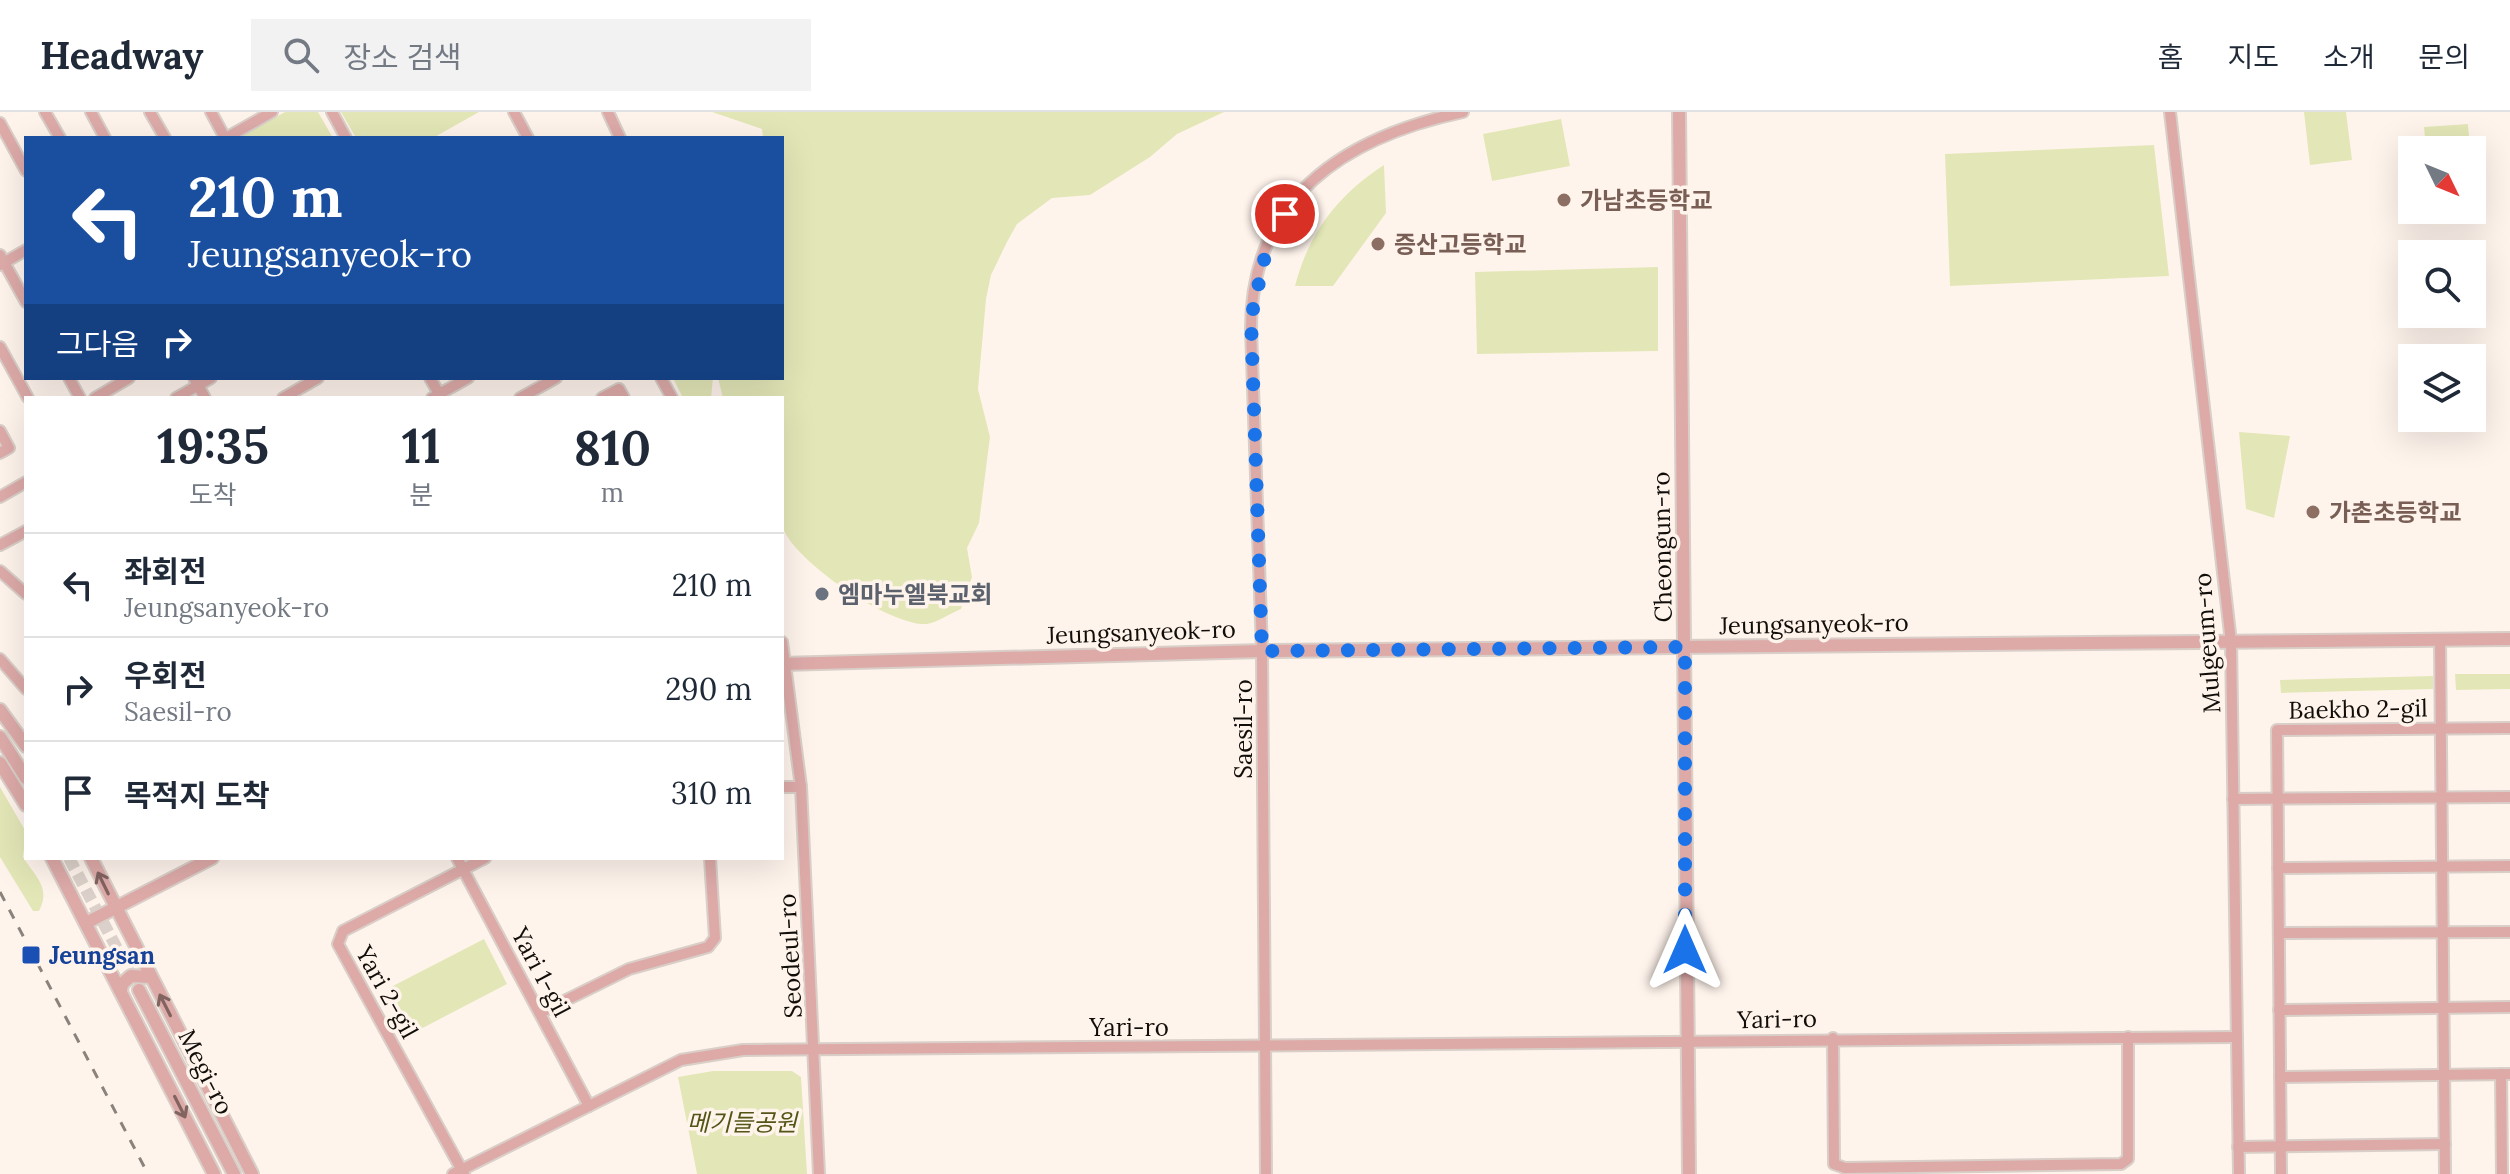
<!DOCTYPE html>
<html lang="ko">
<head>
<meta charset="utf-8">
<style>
	body { margin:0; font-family:Lora,"Noto Sans KR",serif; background:#f2f2f3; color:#1f2937; height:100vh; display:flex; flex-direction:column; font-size:30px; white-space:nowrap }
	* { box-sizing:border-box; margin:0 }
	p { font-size:26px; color:#747a83 }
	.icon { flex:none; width:44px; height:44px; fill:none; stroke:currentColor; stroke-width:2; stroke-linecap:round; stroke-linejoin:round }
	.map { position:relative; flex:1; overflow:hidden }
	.details { position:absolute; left:24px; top:284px; width:760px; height:464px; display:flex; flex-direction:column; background:#fff; border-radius:0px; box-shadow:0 8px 32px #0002 }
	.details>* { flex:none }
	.banner { position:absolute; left:24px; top:24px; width:760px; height:244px; border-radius:0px; box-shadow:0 8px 32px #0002; background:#1a4fa0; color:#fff; overflow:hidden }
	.needle { width:52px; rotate:133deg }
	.fabs { position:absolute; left:2398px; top:24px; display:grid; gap:16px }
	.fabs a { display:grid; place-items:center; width:88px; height:88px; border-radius:0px; background:#fff; box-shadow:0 8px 32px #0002; font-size:40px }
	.pin { position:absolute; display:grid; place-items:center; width:68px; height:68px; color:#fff; margin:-34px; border:4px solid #fff; border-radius:50%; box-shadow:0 2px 8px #0007 }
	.me { position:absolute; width:88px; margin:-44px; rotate:0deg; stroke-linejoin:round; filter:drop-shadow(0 0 6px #0008) }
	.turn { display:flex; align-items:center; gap:28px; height:168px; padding:0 32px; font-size:36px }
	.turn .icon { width:104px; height:104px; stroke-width:2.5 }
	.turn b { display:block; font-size:56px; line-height:68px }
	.then { display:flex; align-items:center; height:76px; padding:0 32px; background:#0003; gap:16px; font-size:30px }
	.eta { display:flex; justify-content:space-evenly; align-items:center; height:136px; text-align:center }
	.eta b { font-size:48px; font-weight:700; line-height:56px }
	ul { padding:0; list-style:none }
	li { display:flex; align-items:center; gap:24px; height:104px; padding:0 32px; border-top:2px solid #e0e1e3 }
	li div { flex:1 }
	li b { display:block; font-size:30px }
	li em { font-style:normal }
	header { display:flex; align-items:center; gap:48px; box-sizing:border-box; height:112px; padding:0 40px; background:#fff; border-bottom:2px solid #e0e1e3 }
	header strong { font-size:38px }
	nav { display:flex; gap:44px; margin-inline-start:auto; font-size:28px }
	.search { width:560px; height:72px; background:#f2f2f3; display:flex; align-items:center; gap:20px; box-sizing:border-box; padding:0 28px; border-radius:0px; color:#747a83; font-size:30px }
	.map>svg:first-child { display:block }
	.green { fill:#e3e7b7 }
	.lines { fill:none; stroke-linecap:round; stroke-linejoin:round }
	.tertiary-tunnel { stroke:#dbd1ca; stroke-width:12; stroke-dasharray:12 6; stroke-linecap:butt }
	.minor-casing { stroke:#d9cfc8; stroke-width:14 }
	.tertiary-casing { stroke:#d9cfc8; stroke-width:16 }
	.minor { stroke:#ddaaa8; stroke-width:10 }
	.tertiary { stroke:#ddaaa8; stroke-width:12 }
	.rail { stroke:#8a827c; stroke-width:3; stroke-dasharray:10 10; stroke-linecap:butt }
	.oneway { stroke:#816360 }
	.route { stroke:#1a73e8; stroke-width:14; stroke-dasharray:0 25.2 }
	.education-dot { fill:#8d6e63; stroke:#fff4ec; stroke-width:3 }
	.worship-dot { fill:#6b7280; stroke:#fff4ec; stroke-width:3 }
	.transit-dot { fill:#1a4fb4; stroke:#fff4ec; stroke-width:3 }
	.labels { text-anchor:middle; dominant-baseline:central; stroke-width:7; stroke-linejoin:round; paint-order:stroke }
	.education-label { font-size:24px; font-weight:bold; fill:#785e54; stroke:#fff4ec; text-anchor:start }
	.street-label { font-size:24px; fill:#110d09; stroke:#fff4ec }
	.worship-label { font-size:24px; font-weight:bold; fill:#5b616d; stroke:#fff4ec; text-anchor:start }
	.transit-label { font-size:24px; font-weight:bold; fill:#164399; stroke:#fff4ec; text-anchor:start }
	.park-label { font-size:24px; font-style:italic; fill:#535516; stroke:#fff4ec }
</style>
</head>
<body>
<header>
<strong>Headway</strong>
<div class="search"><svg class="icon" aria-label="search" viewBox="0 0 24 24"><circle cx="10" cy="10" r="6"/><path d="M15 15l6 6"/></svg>장소 검색</div>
<nav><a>홈</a><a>지도</a><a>소개</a><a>문의</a></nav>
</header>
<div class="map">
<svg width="2510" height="1062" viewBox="0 0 2510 1062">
	<rect width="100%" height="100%" fill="#fff4ec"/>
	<g class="green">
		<polygon points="285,0 318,0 333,26 237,26"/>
		<polygon points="341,0 479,0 433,26 356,26"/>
		<path d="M712 0H1224L1177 22 1150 45 1090 83 1052 86 1017 112 1007 130 991 163 986 187 978 277 990 325 979 411 967 436 972 465 961 497C951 501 938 510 927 512 891 515 795 450 783 416 777 400 782 309 782 286H723L718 266H782V26H763L762 17Z"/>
		<polygon points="2304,0 2346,0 2352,48 2310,53"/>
		<polygon points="1561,7 1570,54 1492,69 1483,22"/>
		<polygon points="2468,12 2470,38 2426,38 2424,15"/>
		<polygon points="2154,33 2169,164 1950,174 1945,42"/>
		<path d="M1384 53 1386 101 1333 174H1295C1309 120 1338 83 1384 53Z"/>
		<polygon points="1658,155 1658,239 1477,242 1475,160"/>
		<polygon points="673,266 713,266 711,286 683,286"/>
		<polygon points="2239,320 2290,324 2274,406 2246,397"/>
		<polygon points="2455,562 2510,562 2510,577 2456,578"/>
		<polygon points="2433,564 2433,577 2281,581 2280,568"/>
		<path d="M0 675 26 720 23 745C34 763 52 776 39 799H33L0 745Z"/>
		<polygon points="484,827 507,872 413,921 389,876"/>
		<polygon points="713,959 792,959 801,965 807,1062 697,1062 678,965"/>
	</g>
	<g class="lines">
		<polyline class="tertiary-tunnel" points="69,746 139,878"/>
		<defs>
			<g id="minor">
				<polyline points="45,0 60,26"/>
				<polyline points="91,0 105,26"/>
				<polyline points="150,0 165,26"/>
				<polyline points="211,0 225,26"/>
				<polyline points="332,0 346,26"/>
				<polyline points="514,0 528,26"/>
				<polyline points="608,0 620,26"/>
				<polyline points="2170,0 2231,530 2239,1062"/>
				<polyline points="0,11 26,59"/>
				<polyline points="226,26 272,0"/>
				<polyline points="0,143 26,190"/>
				<polyline points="0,153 26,138"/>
				<polyline points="0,235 28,286"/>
				<polyline points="69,266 80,286"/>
				<polyline points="194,266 205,286"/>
				<polyline points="430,266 441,285"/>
				<polyline points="661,266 672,286"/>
				<polyline points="95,286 129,266"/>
				<polyline points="176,286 211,266"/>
				<polyline points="283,286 318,266"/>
				<polyline points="432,286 468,266"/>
				<polyline points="520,286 556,266"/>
				<polyline points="602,286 619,277 624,286"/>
				<polyline points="0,319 9,336 0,341"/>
				<polyline points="0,385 26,370"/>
				<polyline points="0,433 26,419"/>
				<polyline points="0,459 26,482"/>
				<polyline points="2440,528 2445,1062"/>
				<polyline points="782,530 801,675 819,1062"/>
				<polyline points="0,547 26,577"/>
				<polyline points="782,675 801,675"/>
				<polyline points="2233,687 2510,685"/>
				<polyline points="457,746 589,994"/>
				<polyline points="2278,756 2510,754"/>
				<polyline points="2279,821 2510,820"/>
				<polyline points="2279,898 2510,895"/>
				<polyline points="540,901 629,857 708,835 715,826 710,746"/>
				<polyline points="1833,926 1834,1052 1845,1056 2121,1052 2128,1047 2128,925"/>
				<polyline points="2501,962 2502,1062"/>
				<polyline points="2280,965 2510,962"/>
				<polyline points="2238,1035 2445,1032"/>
				<polyline points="453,1062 681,948 743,938 2237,925"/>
				<polyline points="464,1062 338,832 343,819 485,746"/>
				<path d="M1266 1062 1262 539 1251 217C1251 84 1346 25 1463 0"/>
				<polyline points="2281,1062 2277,618 2510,616"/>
			</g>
			<g id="tertiary">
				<polyline points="1679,0 1689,1062"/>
				<polyline points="782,552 1262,539 2510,527"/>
				<polyline points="0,598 26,634"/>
				<polyline points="0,625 26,666"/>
				<polyline points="0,651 26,693"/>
				<polyline points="52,746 214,1062"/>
				<polyline points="91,746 252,1062"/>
				<polyline points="86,811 212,746"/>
				<polyline points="139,878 234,1062"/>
				<polyline points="121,879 122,872 131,864 151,865"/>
			</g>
		</defs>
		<use href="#minor" class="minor-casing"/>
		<use href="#tertiary" class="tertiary-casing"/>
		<use href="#minor" class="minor"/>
		<use href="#tertiary" class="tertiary"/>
		<polyline class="rail" points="0,780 148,1062"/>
	</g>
	<defs><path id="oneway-shaft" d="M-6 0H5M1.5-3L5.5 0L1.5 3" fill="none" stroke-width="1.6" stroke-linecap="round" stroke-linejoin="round" transform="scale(2)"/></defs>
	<g class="oneway">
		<use href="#oneway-shaft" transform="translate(103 771) rotate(-116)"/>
		<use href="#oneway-shaft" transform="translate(165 893) rotate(-117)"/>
		<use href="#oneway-shaft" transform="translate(180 995) rotate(63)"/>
	</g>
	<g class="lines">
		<polyline class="route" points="1285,102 1265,144 1251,206 1262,539 1685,535 1685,838"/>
	</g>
	<g class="education-dot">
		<circle cx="1564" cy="88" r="8"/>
		<circle cx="1378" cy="132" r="8"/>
		<circle cx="2313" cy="400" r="8"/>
	</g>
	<circle class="worship-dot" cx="822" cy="482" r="8"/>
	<rect class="transit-dot" x="21" y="833" width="20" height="20" rx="4"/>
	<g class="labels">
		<g class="education-label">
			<text x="1580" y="88">가남초등학교</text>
			<text x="1394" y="132">증산고등학교</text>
			<text x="2329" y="400">가촌초등학교</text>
		</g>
		<g class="street-label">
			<text transform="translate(1662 435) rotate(-91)">Cheongun-ro</text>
			<text transform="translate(1814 512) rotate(-1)">Jeungsanyeok-ro</text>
			<text transform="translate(1141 520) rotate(-2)">Jeungsanyeok-ro</text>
			<text transform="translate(2207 531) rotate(-94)">Mulgeum-ro</text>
			<text transform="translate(2358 597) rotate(-1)">Baekho 2-gil</text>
			<text transform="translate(1243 617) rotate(-90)">Saesil-ro</text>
			<text transform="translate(790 844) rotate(-93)">Seodeul-ro</text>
			<text transform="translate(541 860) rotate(62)">Yari 1-gil</text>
			<text transform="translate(387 880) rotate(61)">Yari 2-gil</text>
			<text transform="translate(1777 907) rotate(-1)">Yari-ro</text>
			<text x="1129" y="915">Yari-ro</text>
			<text transform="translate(206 960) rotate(63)">Megi-ro</text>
		</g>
		<g class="worship-label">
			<text x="838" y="482">엠마누엘북교회</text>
		</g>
		<g class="transit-label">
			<text x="49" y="843">Jeungsan</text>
		</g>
		<g class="park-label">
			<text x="742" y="1010">메기들공원</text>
		</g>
	</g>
</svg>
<div class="fabs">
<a><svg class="needle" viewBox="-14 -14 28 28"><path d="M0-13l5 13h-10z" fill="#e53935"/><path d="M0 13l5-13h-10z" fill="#747a83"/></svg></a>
<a><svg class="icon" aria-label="search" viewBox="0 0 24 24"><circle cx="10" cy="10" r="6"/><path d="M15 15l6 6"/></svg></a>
<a><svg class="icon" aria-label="layers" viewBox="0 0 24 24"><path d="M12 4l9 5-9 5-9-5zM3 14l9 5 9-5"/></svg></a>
</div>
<div class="pin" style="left:1285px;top:102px;background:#d93025"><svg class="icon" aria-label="arrive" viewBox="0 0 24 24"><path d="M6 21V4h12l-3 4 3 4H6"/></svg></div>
<svg class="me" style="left:1685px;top:838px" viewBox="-20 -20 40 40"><path d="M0-17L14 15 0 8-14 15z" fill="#1a73e8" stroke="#fff" stroke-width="4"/></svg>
<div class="banner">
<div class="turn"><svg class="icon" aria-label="left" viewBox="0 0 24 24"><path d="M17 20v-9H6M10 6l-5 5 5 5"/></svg><div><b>210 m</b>Jeungsanyeok-ro</div></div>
<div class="then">그다음<svg class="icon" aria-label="right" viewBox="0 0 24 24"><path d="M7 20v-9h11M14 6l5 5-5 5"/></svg></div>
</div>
<section class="details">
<div class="eta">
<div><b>19:35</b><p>도착</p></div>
<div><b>11</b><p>분</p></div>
<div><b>810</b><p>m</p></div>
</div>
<ul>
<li><svg class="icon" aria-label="left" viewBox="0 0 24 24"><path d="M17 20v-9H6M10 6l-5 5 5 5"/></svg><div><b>좌회전</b><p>Jeungsanyeok-ro</p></div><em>210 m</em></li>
<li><svg class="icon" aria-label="right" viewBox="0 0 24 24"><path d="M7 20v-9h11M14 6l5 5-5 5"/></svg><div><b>우회전</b><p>Saesil-ro</p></div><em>290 m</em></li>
<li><svg class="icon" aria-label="arrive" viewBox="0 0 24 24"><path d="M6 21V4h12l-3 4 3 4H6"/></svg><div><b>목적지 도착</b></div><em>310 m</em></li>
</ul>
</section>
</div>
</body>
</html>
